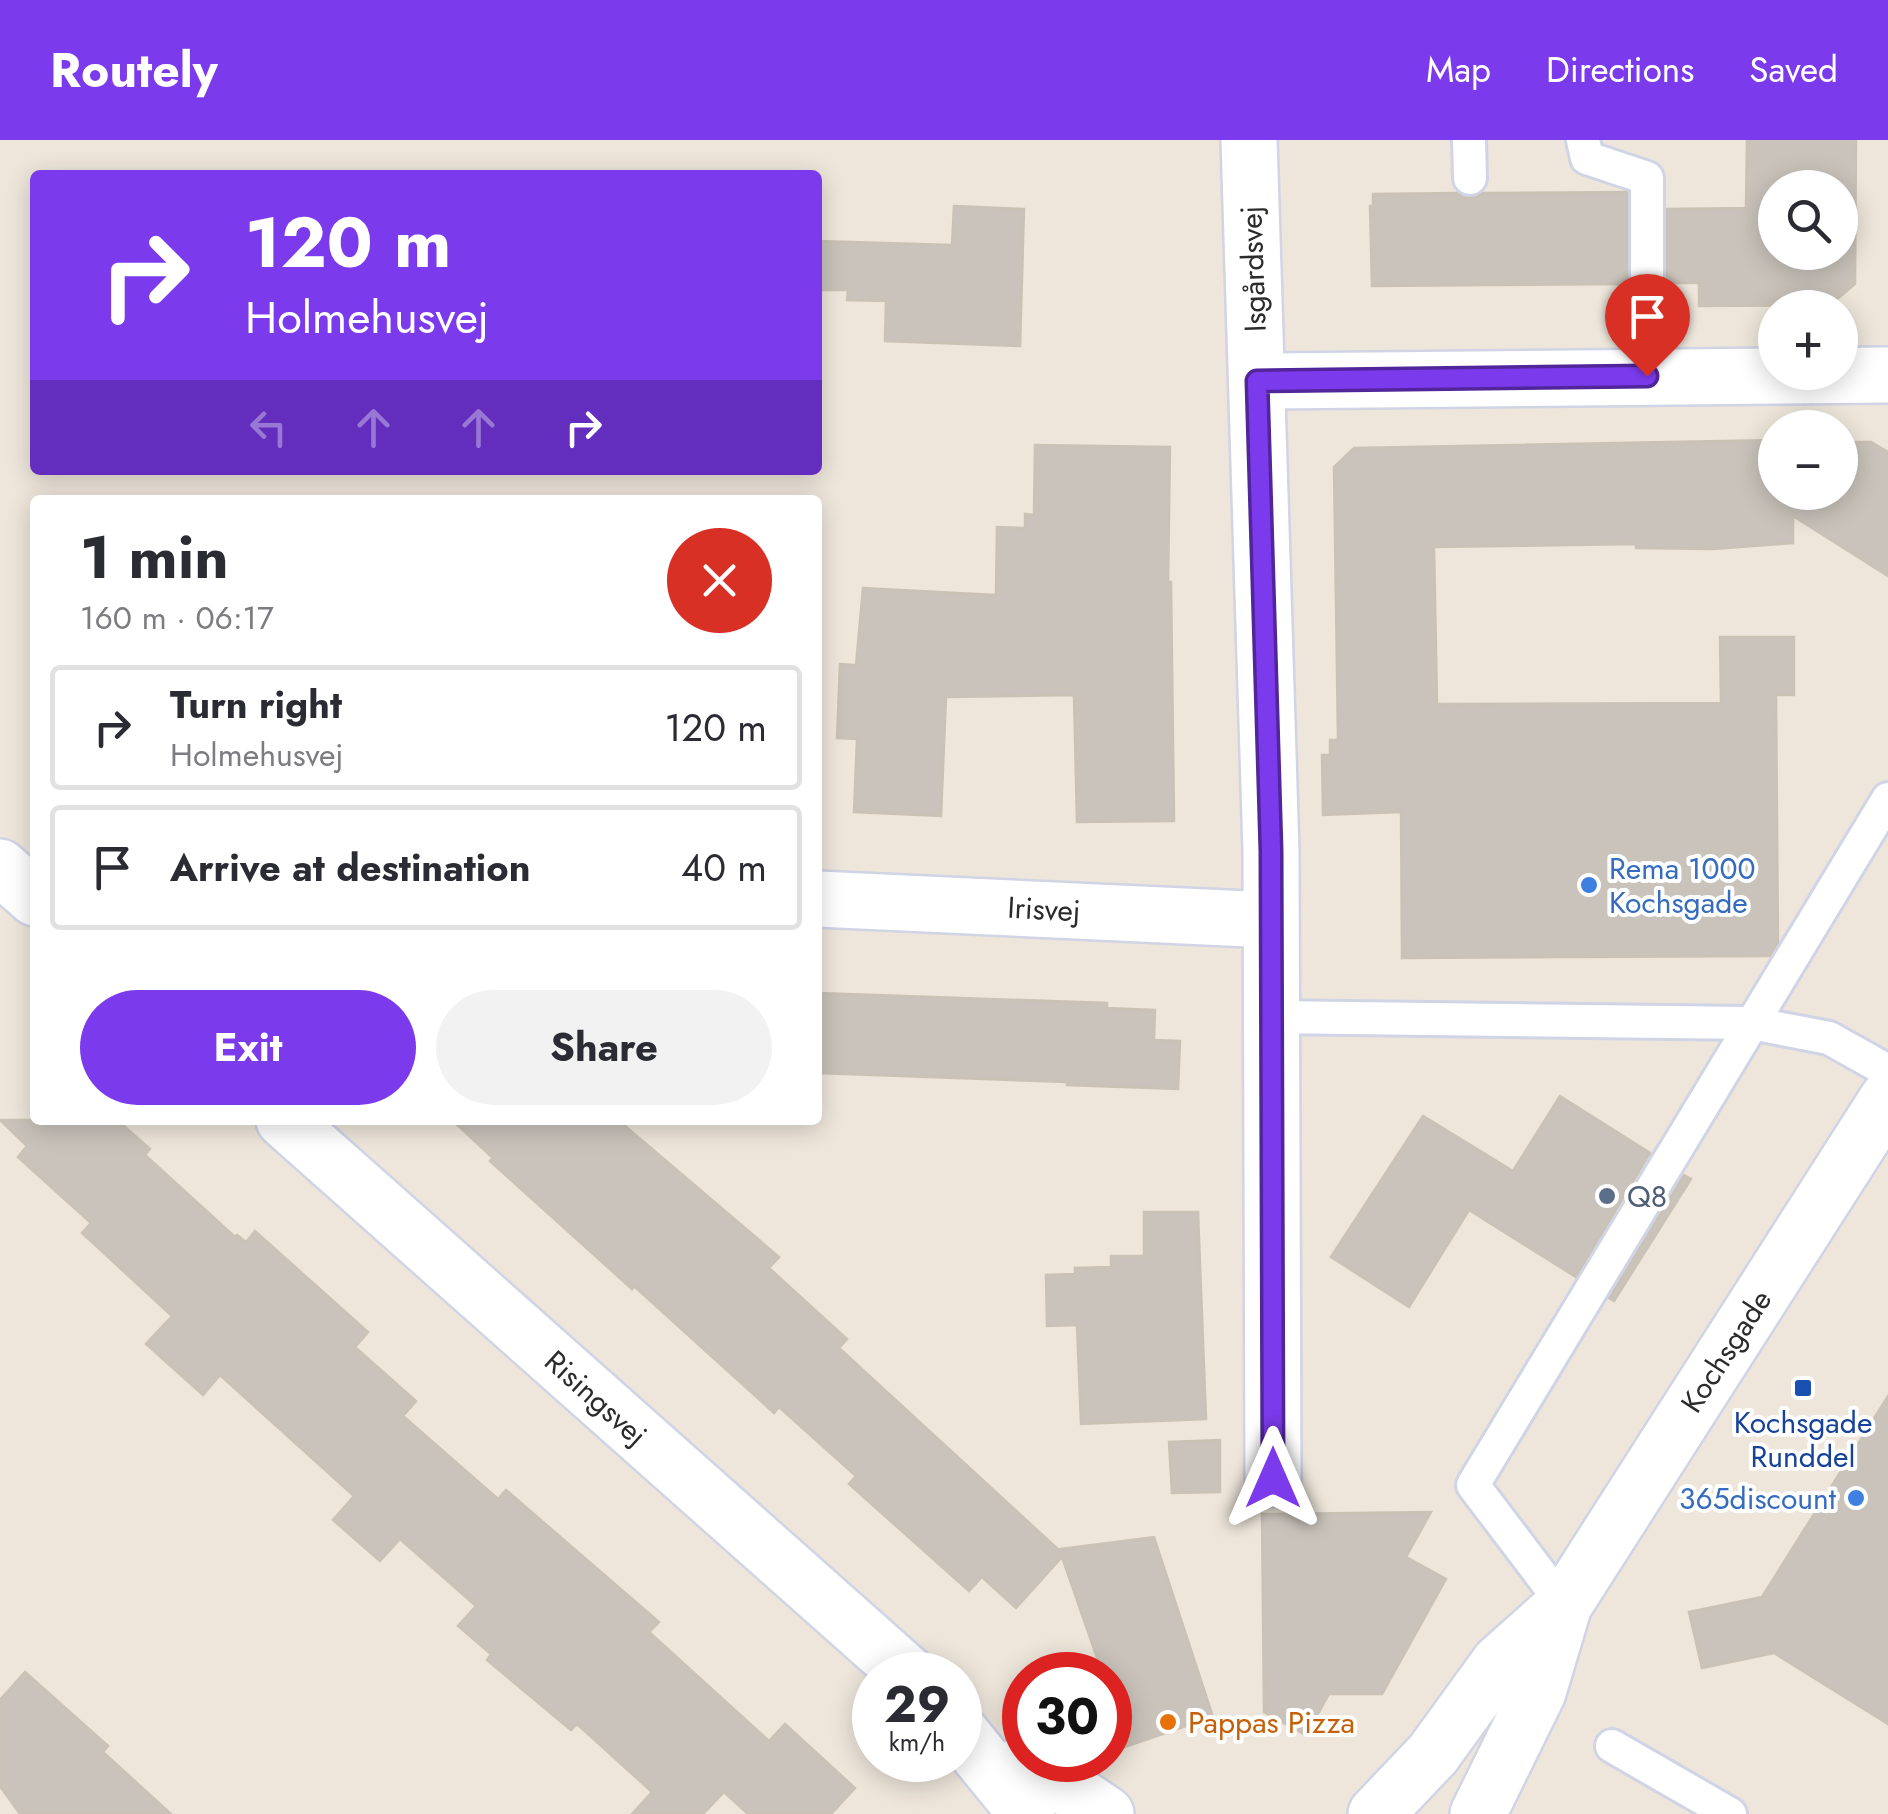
<!DOCTYPE html>
<html lang="en">
<head>
<meta charset="utf-8">
<style>
	body { margin:0; font-family:Jost,sans-serif; background:#f2f2f3; color:#2b2b33; height:100vh; display:flex; flex-direction:column; font-size:38px; white-space:nowrap }
	* { box-sizing:border-box; margin:0 }
	p { font-size:32px; color:#7c7c81 }
	.icon { flex:none; width:55px; height:55px; fill:none; stroke:currentColor; stroke-width:2; stroke-linecap:round; stroke-linejoin:round }
	.map { position:relative; flex:1; overflow:hidden }
	.details { position:absolute; left:30px; top:355px; width:792px; height:630px; display:flex; flex-direction:column; background:#fff; border-radius:10px; box-shadow:0 5px 25px #0003 }
	.details>* { flex:none }
	.hud { position:absolute; left:30px; top:30px; width:792px; height:305px; border-radius:10px; box-shadow:0 5px 25px #0003; background:#7c3aed; color:#fff; overflow:hidden }
	.fabs { position:absolute; left:1758px; top:30px; display:grid; gap:20px }
	.fabs a { display:grid; place-items:center; width:100px; height:100px; border-radius:50%; background:#fff; box-shadow:0 5px 25px #0003; font-size:50px }
	.speed { position:absolute; left:852px; top:1512px; display:flex; gap:20px; font-size:50px; font-weight:700; text-align:center }
	.speed>* { display:grid; place-content:center; width:130px; height:130px; border-radius:50%; background:#fff; box-shadow:0 5px 25px #0003; line-height:1 }
	.speed small { font-size:25px; font-weight:400 }
	.speed .limit { border:15px solid #d22; background:#fff; color:#111 }
	.pin { position:absolute; display:grid; place-items:center; width:85px; height:85px; color:#fff; margin:-102px -42px; border-radius:50% 50% 50% 0; rotate:-45deg; box-shadow:0 0 10px #0007 }
	.pin .icon { rotate:45deg }
	.me { position:absolute; width:110px; margin:-55px; rotate:0deg; stroke-linejoin:round; filter:drop-shadow(0 0 8px #0008) }
	.turn { display:flex; align-items:center; gap:35px; height:210px; padding:0 50px; font-size:45px }
	.turn .icon { width:130px; height:130px; stroke-width:2.5 }
	.turn b { display:block; font-size:70px; line-height:85px }
	.lanes { display:flex; align-items:center; height:95px; padding:0 50px; background:#0003; justify-content:center; gap:50px; direction:ltr }
	.lanes .off { opacity:.35 }
	.round { display:grid; place-items:center; flex:none; width:105px; height:105px; border-radius:52px; background:#f2f2f3 }
	.summary { display:flex; align-items:center; justify-content:space-between; height:170px; padding:0 50px }
	h1 { font-size:60px; font-weight:700; line-height:75px }
	.cta { display:flex; gap:20px; margin-top:auto; padding:20px 50px }
	.cta a { flex:1; height:115px; border-radius:60px; background:#7c3aed; color:#fff; font-size:40px; font-weight:700; line-height:115px; text-align:center }
	.cta a+a { background:#f2f2f3; color:#2b2b33 }
	ul { padding:0; list-style:none }
	li { display:flex; align-items:center; gap:30px; height:125px; margin:0 20px 15px; padding:0 30px; border:5px solid #e1e1e2; border-radius:10px }
	li div { flex:1 }
	li b { display:block; font-size:38px }
	li em { font-style:normal }
	header { display:flex; align-items:center; gap:60px; box-sizing:border-box; height:140px; padding:0 50px; background:#7c3aed; color:#fff }
	header strong { font-size:48px }
	nav { display:flex; gap:55px; margin-inline-start:auto; font-size:35px }
	.map>svg:first-child { display:block }
	.building { fill:#c9c3bb; stroke:#cac2b5; stroke-width:2.5; fill-rule:evenodd }
	.lines { fill:none; stroke-linecap:round; stroke-linejoin:round }
	.lane-casing { stroke:#d0d4e5; stroke-width:38 }
	.street-casing { stroke:#d0d4e5; stroke-width:60 }
	.secondary-casing { stroke:#d0d4e5; stroke-width:60 }
	.lane { stroke:#fff; stroke-width:32 }
	.street { stroke:#fff; stroke-width:55 }
	.secondary { stroke:#fff; stroke-width:55 }
	.route-casing { stroke:#51269a; stroke-width:25 }
	.route { stroke:#7c3aed; stroke-width:18 }
	.shop-dot { fill:#3f7fe0; stroke:#fff; stroke-width:4 }
	.service-dot { fill:#5c6f8a; stroke:#fff; stroke-width:4 }
	.transit-dot { fill:#1a4fb4; stroke:#fff; stroke-width:4 }
	.food-dot { fill:#e8710a; stroke:#fff; stroke-width:4 }
	.labels { text-anchor:middle; dominant-baseline:central; stroke-width:8; stroke-linejoin:round; paint-order:stroke }
	.street-label { font-size:30px; fill:#2b2b2b; stroke:#fff }
	.shop-label { font-size:30px; fill:#366cbe; stroke:#fff; text-anchor:start }
	.service-label { font-size:30px; fill:#4e5e75; stroke:#fff; text-anchor:start }
	.transit-label { font-size:30px; fill:#164399; stroke:#fff }
	.food-label { font-size:30px; fill:#c56008; stroke:#fff; text-anchor:start }
</style>
</head>
<body>
<header>
<strong>Routely</strong>
<nav><a>Map</a><a>Directions</a><a>Saved</a></nav>
</header>
<div class="map">
<svg width="1888" height="1674" viewBox="0 0 1888 1674">
	<rect width="100%" height="100%" fill="#eee6db"/>
	<g class="building">
		<path d="M1747 0H1856L1855 144 1830 165 1699 166V143H1667V69L1746 68ZM1775 48H1840V112H1775Z"/>
		<polygon points="1627,52 1627,144 1372,146 1370,66 1373,66 1373,54 1458,53 1470,58 1482,53"/>
		<polygon points="954,66 1024,69 1020,206 885,201 886,161 847,160 848,150 818,150 818,101 952,105"/>
		<polygon points="1774,300 1775,352 1840,352 1840,302 1871,302 1888,312 1888,436 1793,376 1793,403 1713,409 1636,408 1636,404 1434,407 1437,564 1721,563 1720,497 1794,497 1794,555 1776,555 1778,803 1770,816 1402,818 1401,672 1323,675 1322,615 1330,615 1330,600 1338,600 1334,327 1354,308"/>
		<polygon points="1035,305 1170,307 1168,442 1171,442 1174,681 1077,682 1074,555 946,557 941,676 854,672 857,599 837,598 840,524 856,525 863,448 996,455 997,387 1025,388 1025,374 1034,375"/>
		<polygon points="818,853 1107,863 1107,868 1155,870 1154,900 1180,901 1178,949 1067,945 1067,942 818,933"/>
		<polygon points="1560,956 1650,1013 1576,1137 1469,1070 1409,1167 1331,1117 1423,976 1513,1031"/>
		<polygon points="0,980 117,980 150,1009 145,1015 235,1097 237,1095 246,1102 255,1091 368,1192 355,1207 416,1261 403,1276 498,1359 506,1350 659,1482 649,1492 769,1601 785,1584 855,1648 831,1674 748,1674 724,1652 703,1674 632,1674 652,1652 577,1584 571,1590 487,1520 491,1514 458,1486 476,1466 400,1399 380,1421 333,1380 354,1356 220,1235 203,1255 146,1204 172,1176 82,1093 91,1083 18,1017 27,1006"/>
		<polygon points="452,980 618,980 779,1117 769,1128 847,1199 839,1208 1061,1412 1060,1409 1154,1397 1213,1577 1110,1612 1110,1535 1103,1535 1062,1417 1016,1468 982,1437 969,1451 849,1344 856,1336 779,1267 774,1273 634,1146 632,1149 490,1021 493,1018"/>
		<polygon points="1684,1035 1691,1039 1614,1161 1609,1158"/>
		<polygon points="1144,1072 1198,1072 1206,1279 1081,1284 1077,1185 1047,1186 1046,1135 1075,1134 1075,1128 1111,1127 1111,1116 1144,1116"/>
		<polygon points="1888,1256 1888,1584 1774,1513 1702,1528 1689,1472 1762,1457"/>
		<polygon points="1220,1300 1220,1352 1172,1353 1169,1302"/>
		<polygon points="1431,1372 1406,1417 1446,1439 1382,1554 1329,1554 1306,1595 1264,1572 1262,1374"/>
		<polygon points="25,1532 108,1606 103,1612 171,1674 20,1674 0,1646 0,1560"/>
	</g>
	<g class="lines">
		<defs>
			<g id="lane">
				<polyline points="1469,0 1470,38"/>
				<polyline points="1583,0 1587,18 1647,38 1647,237"/>
				<polyline points="1271,877 1751,883 1829,898 1888,931"/>
				<polyline points="1564,1465 1473,1345 1888,659"/>
				<polyline points="1612,1606 1730,1674"/>
			</g>
			<g id="street">
				<polyline points="1249,0 1271,711 1273,1338"/>
				<polyline points="1257,241 1888,235"/>
				<polyline points="818,759 1271,780"/>
			</g>
			<g id="secondary">
				<polyline points="0,727 35,758"/>
				<polyline points="284,980 909,1535"/>
				<polyline points="960,1592 1027,1674"/>
				<polyline points="1026,1620 1106,1674"/>
				<polyline points="1376,1674 1433,1614 1499,1523 1564,1465 1888,958"/>
				<polyline points="1478,1674 1538,1552 1564,1465"/>
			</g>
		</defs>
		<use href="#lane" class="lane-casing"/>
		<use href="#street" class="street-casing"/>
		<use href="#secondary" class="secondary-casing"/>
		<use href="#lane" class="lane"/>
		<use href="#street" class="street"/>
		<use href="#secondary" class="secondary"/>
	</g>
	<g class="lines">
		<defs>
			<polyline id="route" points="1273,1338 1271,711 1257,241 1647,236"/>
		</defs>
		<use href="#route" class="route-casing"/>
		<use href="#route" class="route"/>
	</g>
	<g class="shop-dot">
		<circle cx="1589" cy="745" r="10"/>
		<circle cx="1856" cy="1358" r="10"/>
	</g>
	<circle class="service-dot" cx="1607" cy="1056" r="10"/>
	<rect class="transit-dot" x="1793" y="1238" width="20" height="20" rx="5"/>
	<circle class="food-dot" cx="1168" cy="1582" r="10"/>
	<g class="labels">
		<g class="street-label">
			<text transform="translate(1253 129) rotate(-92)">Isgårdsvej</text>
			<text transform="translate(1044 769) rotate(3)">Irisvej</text>
			<text transform="translate(1726 1211) rotate(-57)">Kochsgade</text>
			<text transform="translate(596 1258) rotate(42)">Risingsvej</text>
		</g>
		<g class="shop-label">
			<text x="1609" y="728">Rema 1000<tspan x="1609" dy="34">Kochsgade</tspan></text>
			<text x="1836" y="1358" text-anchor="end">365discount</text>
		</g>
		<g class="service-label">
			<text x="1627" y="1056">Q8</text>
		</g>
		<g class="transit-label">
			<text x="1803" y="1282">Kochsgade<tspan x="1803" dy="34">Runddel</tspan></text>
		</g>
		<g class="food-label">
			<text x="1188" y="1582">Pappas Pizza</text>
		</g>
	</g>
</svg>
<div class="fabs">
<a><svg class="icon" aria-label="search" viewBox="0 0 24 24"><circle cx="10" cy="10" r="6"/><path d="M15 15l6 6"/></svg></a>
<a>+</a>
<a>−</a>
</div>
<div class="speed"><div>29<small>km/h</small></div><div class="limit">30</div></div>
<div class="pin" style="left:1647px;top:236px;background:#d93025"><svg class="icon" aria-label="arrive" viewBox="0 0 24 24"><path d="M6 21V4h12l-3 4 3 4H6"/></svg></div>
<svg class="me" style="left:1273px;top:1338px" viewBox="-20 -20 40 40"><path d="M0-17L14 15 0 8-14 15z" fill="#7c3aed" stroke="#fff" stroke-width="4"/></svg>
<div class="hud">
<div class="turn"><svg class="icon" aria-label="right" viewBox="0 0 24 24"><path d="M7 20v-9h11M14 6l5 5-5 5"/></svg><div><b>120 m</b>Holmehusvej</div></div>
<div class="lanes"><svg class="icon off" aria-label="left" viewBox="0 0 24 24"><path d="M17 20v-9H6M10 6l-5 5 5 5"/></svg><svg class="icon off" aria-label="ahead" viewBox="0 0 24 24"><path d="M12 20V5M6 11l6-6 6 6"/></svg><svg class="icon off" aria-label="ahead" viewBox="0 0 24 24"><path d="M12 20V5M6 11l6-6 6 6"/></svg><svg class="icon" aria-label="right" viewBox="0 0 24 24"><path d="M7 20v-9h11M14 6l5 5-5 5"/></svg></div>
</div>
<section class="details">
<div class="summary"><div><h1>1 min</h1><p>160 m · 06:17</p></div><a class="round" style="background:#d93025;color:#fff"><svg class="icon" aria-label="close" viewBox="0 0 24 24"><path d="M6 6l12 12M18 6L6 18"/></svg></a></div>
<ul>
<li><svg class="icon" aria-label="right" viewBox="0 0 24 24"><path d="M7 20v-9h11M14 6l5 5-5 5"/></svg><div><b>Turn right</b><p>Holmehusvej</p></div><em>120 m</em></li>
<li><svg class="icon" aria-label="arrive" viewBox="0 0 24 24"><path d="M6 21V4h12l-3 4 3 4H6"/></svg><div><b>Arrive at destination</b></div><em>40 m</em></li>
</ul>
<div class="cta"><a>Exit</a><a>Share</a></div>
</section>
</div>
</body>
</html>
